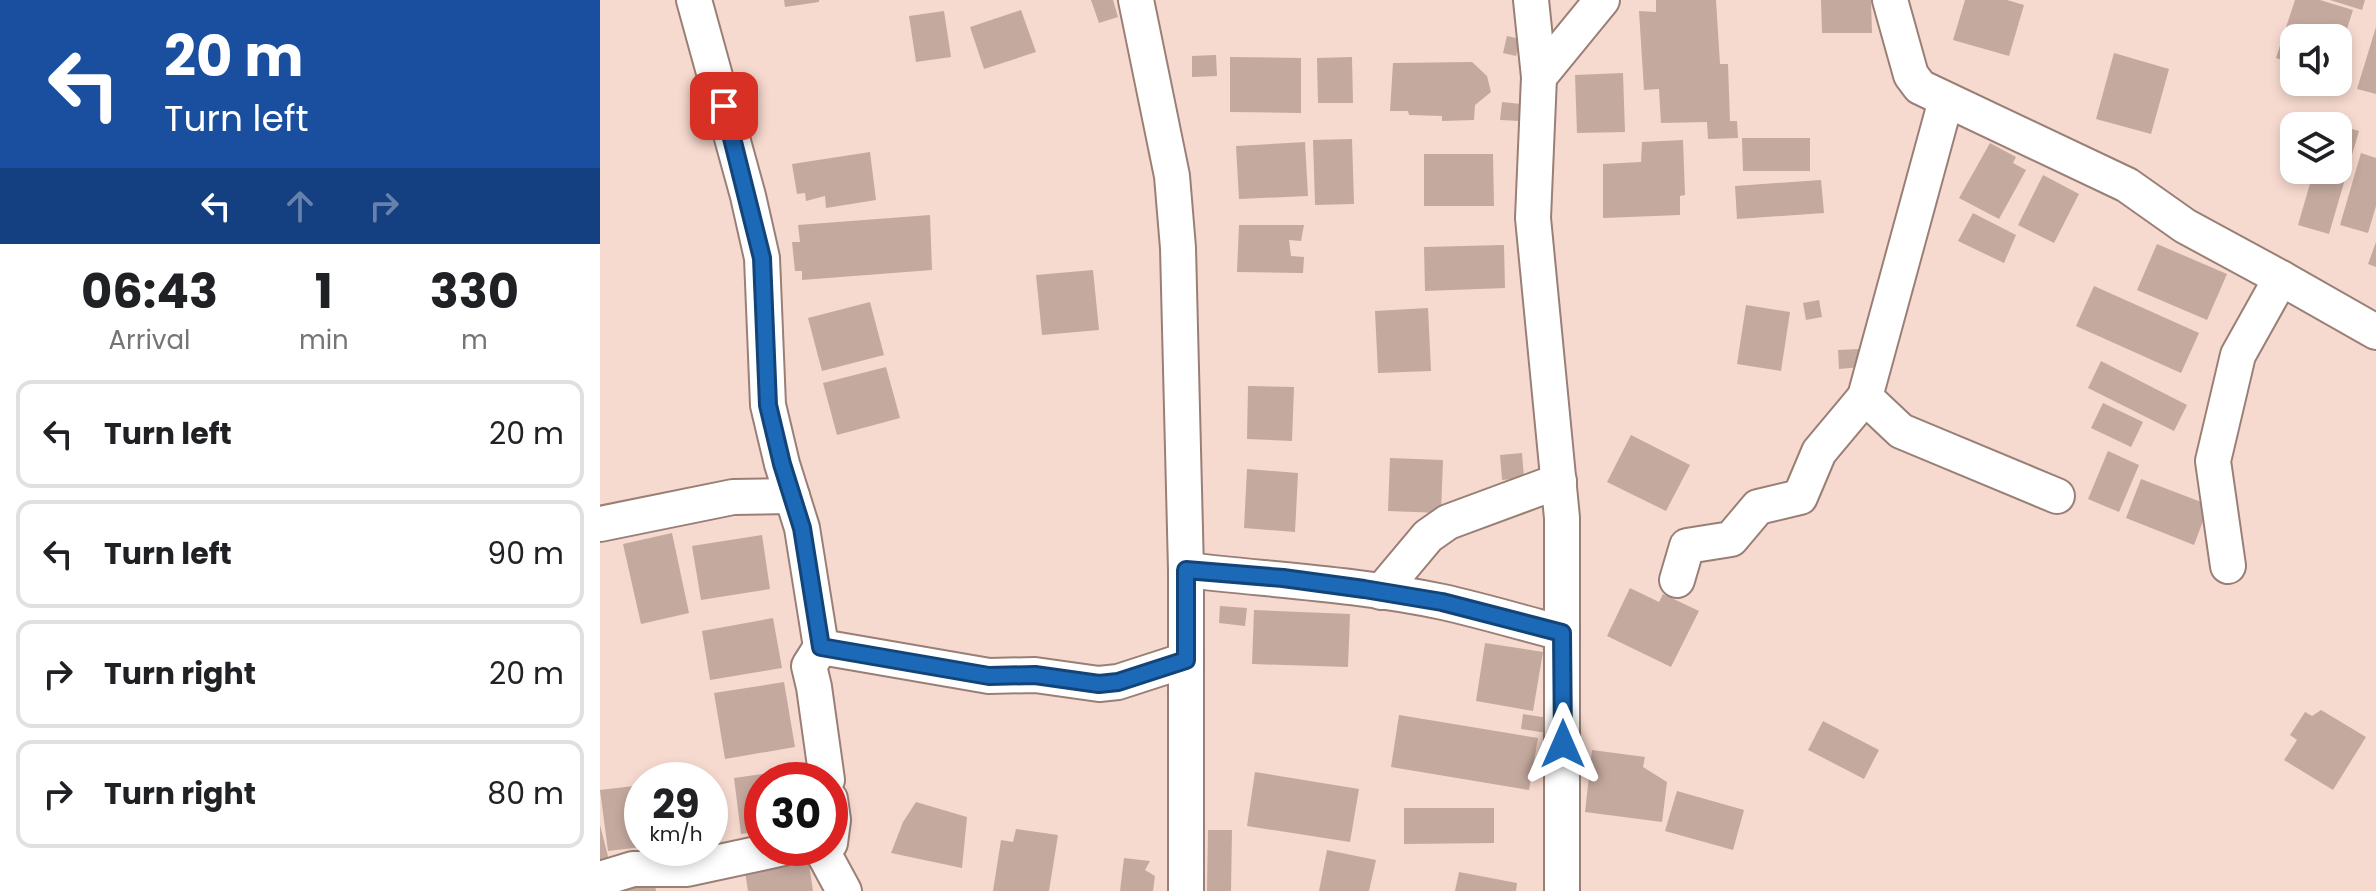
<!DOCTYPE html>
<html lang="en">
<head>
<meta charset="utf-8">
<style>
	body { margin:0; font-family:Poppins,sans-serif; background:#f6f6f6; color:#202124; height:100vh; display:flex; flex-direction:column; font-size:30px; white-space:nowrap }
	* { box-sizing:border-box; margin:0 }
	p { font-size:26px; color:#757577 }
	.icon { flex:none; width:44px; height:44px; fill:none; stroke:currentColor; stroke-width:2; stroke-linecap:round; stroke-linejoin:round }
	.map { position:relative; flex:1; overflow:hidden }
	.drawer { display:flex; flex-direction:column; background:#fff; width:600px }
	.drawer>* { flex:none }
	.hud { background:#1a4fa0; color:#fff; overflow:hidden }
	.controls { position:absolute; left:1680px; top:24px; display:grid; gap:16px }
	.controls a { display:grid; place-items:center; width:72px; height:72px; border-radius:16px; background:#fff; box-shadow:0 4px 12px #0003; font-size:40px }
	.speed { position:absolute; left:24px; top:762px; display:flex; gap:16px; font-size:40px; font-weight:700; text-align:center }
	.speed>* { display:grid; place-content:center; width:104px; height:104px; border-radius:50%; background:#fff; box-shadow:0 4px 12px #0003; line-height:1 }
	.speed small { font-size:20px; font-weight:400 }
	.speed .limit { border:12px solid #d22; background:#fff; color:#111 }
	.pin { position:absolute; display:grid; place-items:center; width:68px; height:68px; color:#fff; margin:-34px; border-radius:16px; box-shadow:0 4px 12px #0006 }
	.me { position:absolute; width:88px; margin:-44px; rotate:0deg; stroke-linejoin:round; filter:drop-shadow(0 0 6px #0008) }
	.turn { display:flex; align-items:center; gap:28px; height:168px; padding:0 32px; font-size:36px }
	.turn .icon { width:104px; height:104px; stroke-width:2.5 }
	.turn b { display:block; font-size:56px; line-height:68px }
	.lanes { display:flex; align-items:center; height:76px; padding:0 32px; background:#0003; justify-content:center; gap:40px; direction:ltr }
	.lanes .off { opacity:.35 }
	.eta { display:flex; justify-content:space-evenly; align-items:center; height:136px; text-align:center }
	.eta b { font-size:48px; font-weight:700; line-height:56px }
	ul { padding:0; list-style:none }
	li { display:flex; align-items:center; gap:24px; height:108px; margin:0 16px 12px; padding:0 16px; border:4px solid #e0e0e0; border-radius:16px }
	li div { flex:1 }
	li b { display:block; font-size:30px }
	li em { font-style:normal }
	main { display:flex; flex:1; min-height:0 }
	.map>svg:first-child { display:block }
	.building { fill:#c4a99e }
	.lines { fill:none; stroke-linecap:round; stroke-linejoin:round }
	.street-casing { stroke:#997f75; stroke-width:38 }
	.street { stroke:#fff; stroke-width:34 }
	.route-casing { stroke:#124478; stroke-width:20 }
	.route { stroke:#1c69b8; stroke-width:14 }
</style>
</head>
<body>
<main>
<section class="drawer">
<div class="hud">
<div class="turn"><svg class="icon" aria-label="left" viewBox="0 0 24 24"><path d="M17 20v-9H6M10 6l-5 5 5 5"/></svg><div><b>20 m</b>Turn left</div></div>
<div class="lanes"><svg class="icon" aria-label="left" viewBox="0 0 24 24"><path d="M17 20v-9H6M10 6l-5 5 5 5"/></svg><svg class="icon off" aria-label="ahead" viewBox="0 0 24 24"><path d="M12 20V5M6 11l6-6 6 6"/></svg><svg class="icon off" aria-label="right" viewBox="0 0 24 24"><path d="M7 20v-9h11M14 6l5 5-5 5"/></svg></div>
</div>
<div class="eta">
<div><b>06:43</b><p>Arrival</p></div>
<div><b>1</b><p>min</p></div>
<div><b>330</b><p>m</p></div>
</div>
<ul>
<li><svg class="icon" aria-label="left" viewBox="0 0 24 24"><path d="M17 20v-9H6M10 6l-5 5 5 5"/></svg><div><b>Turn left</b></div><em>20 m</em></li>
<li><svg class="icon" aria-label="left" viewBox="0 0 24 24"><path d="M17 20v-9H6M10 6l-5 5 5 5"/></svg><div><b>Turn left</b></div><em>90 m</em></li>
<li><svg class="icon" aria-label="right" viewBox="0 0 24 24"><path d="M7 20v-9h11M14 6l5 5-5 5"/></svg><div><b>Turn right</b></div><em>20 m</em></li>
<li><svg class="icon" aria-label="right" viewBox="0 0 24 24"><path d="M7 20v-9h11M14 6l5 5-5 5"/></svg><div><b>Turn right</b></div><em>80 m</em></li>
</ul>
</section>
<div class="map">
<svg width="1776" height="891" viewBox="0 0 1776 891">
	<rect width="100%" height="100%" fill="#f7dacf"/>
	<g class="building">
		<polygon points="184,0 219,0 219,2 185,7"/>
		<polygon points="491,0 513,0 518,17 499,23"/>
		<polygon points="1056,0 1116,0 1120,64 1128,64 1130,121 1137,121 1138,138 1108,139 1107,122 1061,123 1059,89 1044,90 1039,11 1056,12"/>
		<polygon points="1221,0 1271,0 1272,33 1222,33"/>
		<polygon points="1365,0 1407,0 1424,5 1409,56 1353,40"/>
		<polygon points="1695,0 1720,0 1753,10 1739,54 1738,38 1694,38 1694,64 1676,58"/>
		<polygon points="1730,0 1765,0 1762,10"/>
		<polygon points="421,10 436,52 384,69 370,27"/>
		<polygon points="344,11 351,57 316,62 309,16"/>
		<polygon points="1776,27 1776,94 1757,89"/>
		<polygon points="907,36 920,39 916,56 903,53"/>
		<polygon points="1514,53 1569,69 1551,134 1496,119"/>
		<polygon points="616,55 617,76 592,77 592,56"/>
		<polygon points="630,57 701,58 701,113 630,112"/>
		<polygon points="752,57 753,103 718,103 717,58"/>
		<polygon points="872,62 887,76 891,92 875,105 874,120 842,121 842,116 809,115 808,111 790,111 793,63"/>
		<polygon points="1023,73 1025,132 977,133 975,75"/>
		<polygon points="902,102 921,104 920,121 900,120"/>
		<polygon points="1728,122 1759,131 1729,234 1698,225 1714,170 1738,170 1738,126 1727,126"/>
		<polygon points="1142,138 1210,138 1210,171 1143,171"/>
		<polygon points="752,139 754,204 715,205 713,140"/>
		<polygon points="1083,140 1085,195 1080,196 1080,215 1003,218 1003,164 1041,162 1042,142"/>
		<polygon points="705,142 708,196 639,199 636,146"/>
		<polygon points="1390,143 1416,157 1413,163 1426,170 1399,219 1359,198"/>
		<polygon points="270,152 276,200 226,208 225,196 206,201 205,193 197,194 192,164"/>
		<polygon points="1761,153 1776,158 1776,206 1768,233 1740,225"/>
		<polygon points="824,154 893,154 894,206 824,206"/>
		<polygon points="1443,175 1479,194 1454,243 1418,225"/>
		<polygon points="1221,180 1224,213 1137,219 1135,186"/>
		<polygon points="1373,213 1416,235 1404,263 1358,241"/>
		<polygon points="330,215 332,270 202,280 202,271 195,271 192,242 200,242 198,225"/>
		<polygon points="639,225 704,225 701,241 689,240 691,256 704,257 703,273 637,272"/>
		<polygon points="1776,242 1776,267 1768,264"/>
		<polygon points="1557,244 1627,274 1607,320 1537,290"/>
		<polygon points="904,245 905,288 825,291 824,247"/>
		<polygon points="493,270 499,330 442,335 436,275"/>
		<polygon points="1494,286 1599,333 1581,373 1476,326"/>
		<polygon points="1219,300 1222,317 1206,320 1203,303"/>
		<polygon points="270,302 284,355 222,371 208,318"/>
		<polygon points="1146,305 1190,312 1181,371 1137,364"/>
		<polygon points="828,308 831,371 778,373 775,311"/>
		<polygon points="1259,349 1261,367 1239,369 1238,350"/>
		<polygon points="1501,361 1587,405 1574,431 1488,388"/>
		<polygon points="286,367 300,418 237,435 223,383"/>
		<polygon points="648,386 694,387 692,441 647,439"/>
		<polygon points="1503,403 1543,422 1531,447 1491,428"/>
		<polygon points="1031,435 1090,465 1066,511 1007,482"/>
		<polygon points="1508,451 1539,465 1519,512 1488,499"/>
		<polygon points="922,453 924,478 902,480 900,455"/>
		<polygon points="790,458 843,460 841,513 788,511"/>
		<polygon points="647,469 698,473 695,532 644,528"/>
		<polygon points="1541,479 1609,505 1594,545 1526,518"/>
		<polygon points="72,533 89,613 41,624 23,544"/>
		<polygon points="162,535 170,589 101,600 92,546"/>
		<polygon points="1030,588 1059,602 1063,594 1099,611 1071,667 1007,636"/>
		<polygon points="620,606 647,608 645,626 619,623"/>
		<polygon points="654,610 750,614 748,667 652,664"/>
		<polygon points="173,618 182,668 110,680 102,631"/>
		<polygon points="885,643 943,652 933,711 876,701"/>
		<polygon points="184,682 195,747 125,759 114,693"/>
		<polygon points="1721,710 1766,737 1733,790 1684,760 1697,740 1690,735 1705,712 1712,716"/>
		<polygon points="923,714 949,718 947,733 921,729"/>
		<polygon points="799,715 938,738 929,790 791,767"/>
		<polygon points="1223,721 1279,750 1264,779 1208,750"/>
		<polygon points="992,750 1045,757 1043,767 1067,782 1062,822 985,812"/>
		<polygon points="192,770 194,780 162,780 162,831 141,834 134,778"/>
		<polygon points="655,772 759,789 750,842 647,826"/>
		<polygon points="42,785 42,847 8,851 0,790"/>
		<polygon points="1077,791 1144,810 1133,850 1065,831"/>
		<polygon points="316,802 367,817 362,868 291,853 303,822"/>
		<polygon points="804,808 894,808 894,843 804,844"/>
		<polygon points="0,825 10,864 0,866"/>
		<polygon points="416,829 458,835 449,891 393,891 401,840 413,842"/>
		<polygon points="608,830 632,830 631,891 607,891"/>
		<polygon points="727,850 776,860 769,891 719,891"/>
		<polygon points="208,857 213,891 148,891 144,866"/>
		<polygon points="524,858 550,861 545,870 555,876 553,891 520,891"/>
		<polygon points="859,872 917,883 916,891 855,891"/>
		<polygon points="54,879 56,891 0,891"/>
	</g>
	<g class="lines">
		<defs>
			<g id="street">
				<polyline points="94,0 148,196 162,258 168,405 182,464 202,528 221,647 209,666 214,687 227,780"/>
				<polyline points="536,0 572,176 578,248 586,570 586,891"/>
				<polyline points="931,0 939,77 933,218 962,518 962,891"/>
				<polyline points="1290,0 1311,75 1320,87 1527,185 1585,226 1681,278 1638,355 1613,461 1628,566"/>
				<polyline points="939,77 1002,0"/>
				<polyline points="1346,100 1265,397 1301,431 1457,496"/>
				<polyline points="1681,278 1776,332"/>
				<polyline points="0,524 133,497 192,496"/>
				<path d="M586 570C672 580 758 584 843 602 883 611 923 623 962 633"/>
				<polyline points="1077,580 1087,546 1131,539 1158,507 1200,497 1219,452 1265,397"/>
				<polyline points="781,592 828,536 848,522 959,481"/>
				<polyline points="221,647 389,676 435,675 499,684 518,682 586,660"/>
				<polyline points="230,799 233,820 230,843"/>
				<polyline points="225,856 244,891"/>
				<polyline points="0,879 33,869 87,869 184,848"/>
			</g>
		</defs>
		<use href="#street" class="street-casing"/>
		<use href="#street" class="street"/>
	</g>
	<g class="lines">
		<defs>
			<polyline id="route" points="124,106 162,258 168,405 182,464 202,528 221,647 389,676 435,675 499,684 518,682 586,660 586,570 683,578 764,589 842,602 962,633 963,744"/>
		</defs>
		<use href="#route" class="route-casing"/>
		<use href="#route" class="route"/>
	</g>
</svg>
<div class="controls">
<a><svg class="icon" aria-label="sound" viewBox="0 0 24 24"><path d="M4 9h4l5-4v14l-5-4H4zM17 9q2 3 0 6"/></svg></a>
<a><svg class="icon" aria-label="layers" viewBox="0 0 24 24"><path d="M12 4l9 5-9 5-9-5zM3 14l9 5 9-5"/></svg></a>
</div>
<div class="speed"><div>29<small>km/h</small></div><div class="limit">30</div></div>
<div class="pin" style="left:124px;top:106px;background:#d93025"><svg class="icon" aria-label="arrive" viewBox="0 0 24 24"><path d="M6 21V4h12l-3 4 3 4H6"/></svg></div>
<svg class="me" style="left:963px;top:744px" viewBox="-20 -20 40 40"><path d="M0-17L14 15 0 8-14 15z" fill="#1c69b8" stroke="#fff" stroke-width="4"/></svg>
</div>
</main>
</body>
</html>
